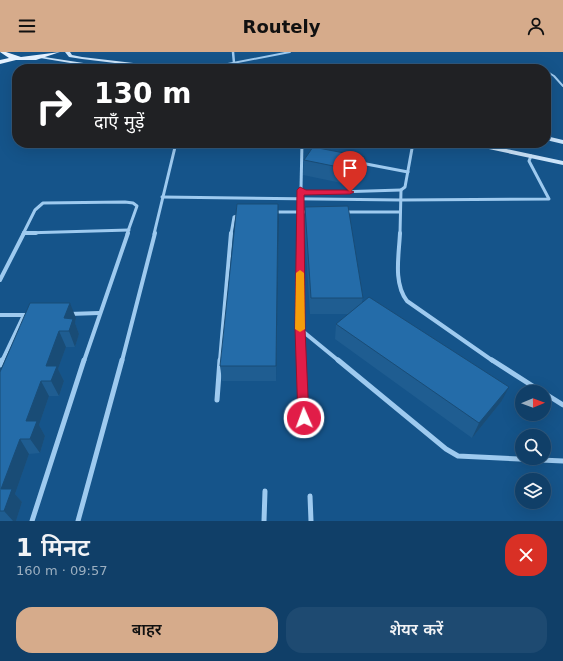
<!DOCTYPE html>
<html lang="hi">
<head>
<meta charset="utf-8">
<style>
	body { margin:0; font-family:"DejaVu Sans","Noto Sans Devanagari",sans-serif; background:#1e4a71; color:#f1f3f6; height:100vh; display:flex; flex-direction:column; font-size:15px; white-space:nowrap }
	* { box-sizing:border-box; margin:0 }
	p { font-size:13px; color:#9cafc0 }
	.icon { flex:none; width:22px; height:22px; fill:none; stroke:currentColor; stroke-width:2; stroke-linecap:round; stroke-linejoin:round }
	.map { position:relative; height:469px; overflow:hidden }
	.details { display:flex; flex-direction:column; background:#103f68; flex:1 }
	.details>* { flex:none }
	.top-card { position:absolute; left:12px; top:12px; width:539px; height:84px; border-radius:16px; box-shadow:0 4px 16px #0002,0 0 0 1px #30587c; background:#202124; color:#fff; overflow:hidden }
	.needle { width:26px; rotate:89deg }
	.controls { position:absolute; left:515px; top:333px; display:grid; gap:8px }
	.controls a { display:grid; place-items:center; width:36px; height:36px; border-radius:50%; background:#103f68; box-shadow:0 4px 16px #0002,0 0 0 1px #30587c; font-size:20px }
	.pin { position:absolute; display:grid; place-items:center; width:34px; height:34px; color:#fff; margin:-41px -17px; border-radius:50% 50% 50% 0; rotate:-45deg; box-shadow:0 0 4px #0007 }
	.pin .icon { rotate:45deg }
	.me { position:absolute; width:44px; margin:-22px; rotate:358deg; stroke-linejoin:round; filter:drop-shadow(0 0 3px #0008) }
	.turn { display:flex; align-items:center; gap:14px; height:84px; padding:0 16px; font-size:18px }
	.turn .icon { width:52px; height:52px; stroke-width:2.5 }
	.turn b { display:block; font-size:28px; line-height:34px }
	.round { display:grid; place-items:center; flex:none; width:42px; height:42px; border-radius:16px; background:#1e4a71 }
	.overview { display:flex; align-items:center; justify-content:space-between; height:68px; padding:0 16px }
	h1 { font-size:24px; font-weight:600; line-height:30px }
	.button { display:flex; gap:8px; margin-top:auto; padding:8px 16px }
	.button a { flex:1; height:46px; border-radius:16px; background:#d6ab8b; color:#111; font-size:16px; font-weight:600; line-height:46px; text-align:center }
	.button a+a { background:#1e4a71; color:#f1f3f6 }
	header { display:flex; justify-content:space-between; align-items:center; height:52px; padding:0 16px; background:#d6ab8b; color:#111; font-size:18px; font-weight:600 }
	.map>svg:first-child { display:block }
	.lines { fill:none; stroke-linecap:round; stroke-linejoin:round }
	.service { stroke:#9ecaef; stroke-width:2 }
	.minor-far3 { stroke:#9ecaef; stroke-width:2.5 }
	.minor-far2 { stroke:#9ecaef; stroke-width:3 }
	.minor-far1 { stroke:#9ecaef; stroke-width:4 }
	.minor { stroke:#9ecaef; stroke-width:5 }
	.secondary { fill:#cbe4fa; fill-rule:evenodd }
	.primary { fill:#e6f2ff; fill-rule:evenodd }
	.wall { fill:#1f5d91 }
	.shaded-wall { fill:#194c76 }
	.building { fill:#246ca9; stroke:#194c76 }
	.route { fill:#e11d48; stroke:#92132f }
	.slow { fill:#f59e0b }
</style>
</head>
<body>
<header><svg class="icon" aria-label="menu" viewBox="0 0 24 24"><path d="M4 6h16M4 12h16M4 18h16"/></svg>Routely<svg class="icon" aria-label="person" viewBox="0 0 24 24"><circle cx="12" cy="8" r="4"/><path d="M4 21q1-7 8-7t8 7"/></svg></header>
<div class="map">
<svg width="563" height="469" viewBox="0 0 563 469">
	<rect width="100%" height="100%" fill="#15548a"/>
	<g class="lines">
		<g class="service">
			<polyline points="519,15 541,17"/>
			<polyline points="202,17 290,0"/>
			<polyline points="546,19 554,24 563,34"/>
		</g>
		<polyline class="minor-far3" points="233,0 234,11"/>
		<g class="minor-far2">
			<polyline points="361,111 408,120"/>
			<polyline points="300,138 305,141 401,138"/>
			<polyline points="162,145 401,148 549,147 529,109 531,104"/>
			<polyline points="275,160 310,160"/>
			<polyline points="345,160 400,160"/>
			<polyline points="24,181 129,178"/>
			<polyline points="23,182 35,158 43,151 125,150 133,151 137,154 127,182"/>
			<polyline points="154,182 176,91"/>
			<polyline points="231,182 234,165 240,163"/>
			<polyline points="300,182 302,91"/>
			<polyline points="400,182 401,138 405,135 413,91"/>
		</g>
		<g class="minor-far1">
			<polyline points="24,181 36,181"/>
			<polyline points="300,181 302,309"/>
			<path d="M400 181C399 203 393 231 407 249L493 309"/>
			<polyline points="0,228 24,181"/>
			<polyline points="69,262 99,261"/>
			<polyline points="0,263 30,263"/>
			<polyline points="300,277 339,309"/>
			<polyline points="2,309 24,263"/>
			<polyline points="84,309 128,181"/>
			<polyline points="122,309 155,181"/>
			<polyline points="220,309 231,181"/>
		</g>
		<g class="minor">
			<polyline points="302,308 304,366"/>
			<polyline points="338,308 446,397 458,404 563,409"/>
			<polyline points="492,308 542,340"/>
			<polyline points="0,313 2,308"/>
			<polyline points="544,341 563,353"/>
			<polyline points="217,348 220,308"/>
			<polyline points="310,444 311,469"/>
			<polyline points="32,469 84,308"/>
			<polyline points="78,469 122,308"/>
			<polyline points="264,469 265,439"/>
		</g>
		<g class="secondary">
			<polygon points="65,0 70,0 72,3 82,5 176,16 178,17 164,17 82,7 69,5"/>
			<polygon points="38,4 116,16 118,17 107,17 40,6 38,6"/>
			<polygon points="546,84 563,88 563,92 546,88"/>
			<polygon points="467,91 478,91 563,109 563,113 470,93"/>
		</g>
		<polygon class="primary" points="0,0 6,0 21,5 60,0 36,8 16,8 0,12 0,8 9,6"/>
	</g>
	<g class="wall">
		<polygon points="365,105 364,120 356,134 303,123 304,108"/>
		<polygon points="305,155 363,246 362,250 501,350 472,386 335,287 336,272 349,262 310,262 304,170"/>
		<polygon points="279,168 276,329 222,329 220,314"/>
		<polygon points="76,266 75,271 79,282 75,295 66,295 58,317 64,329 59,344 49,344 39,373 45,384 40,401 29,402 15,442 22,450 16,469 0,469 0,320"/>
	</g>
	<g class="shaded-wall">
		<polygon points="365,105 364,120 356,134 358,119"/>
		<polygon points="278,152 279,168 276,329 276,314"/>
		<polygon points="70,251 76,266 75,271 79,282 75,295 64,266"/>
		<polygon points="59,279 66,295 58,317 64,329 59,344 51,329 46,314"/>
		<polygon points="41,329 49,344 39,373 45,384 40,401 30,387 26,369"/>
		<polygon points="509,335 501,350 472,386 479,371"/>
		<polygon points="20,387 29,402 15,442 22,450 16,469 13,469 4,459 1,437"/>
	</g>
	<g class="building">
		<polygon points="313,95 365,105 358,119 304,108"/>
		<polygon points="237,152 278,152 276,314 220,314"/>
		<polygon points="348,154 363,246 311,246 305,155"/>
		<polygon points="369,245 509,335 479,371 336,272"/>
		<polygon points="30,251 70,251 64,266 73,267 69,279 59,279 46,314 57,314 51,329 41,329 26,369 37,369 30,387 20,387 1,437 12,437 4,459 0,459 0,320"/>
	</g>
	<polygon class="route" points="300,135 306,138 350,138 354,140 350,142 304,143 305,277 309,366 308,370 304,371 300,370 298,366 295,277 297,138"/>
	<polygon class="slow" points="300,218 304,221 305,277 300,280 295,277 296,221"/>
</svg>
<div class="controls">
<a><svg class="needle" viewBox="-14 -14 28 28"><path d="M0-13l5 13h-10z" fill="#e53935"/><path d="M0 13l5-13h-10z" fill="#9cafc0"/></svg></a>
<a><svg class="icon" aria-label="search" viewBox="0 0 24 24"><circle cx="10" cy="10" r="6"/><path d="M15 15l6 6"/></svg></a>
<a><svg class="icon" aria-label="layers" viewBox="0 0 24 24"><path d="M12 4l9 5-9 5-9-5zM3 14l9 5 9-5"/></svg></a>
</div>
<div class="pin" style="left:350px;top:140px;background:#d93025"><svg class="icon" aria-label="arrive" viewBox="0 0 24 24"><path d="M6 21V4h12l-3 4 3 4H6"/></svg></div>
<svg class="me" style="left:304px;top:366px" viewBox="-20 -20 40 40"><circle r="17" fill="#e11d48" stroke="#fff" stroke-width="3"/><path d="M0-11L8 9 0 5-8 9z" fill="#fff"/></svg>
<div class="top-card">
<div class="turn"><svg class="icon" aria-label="right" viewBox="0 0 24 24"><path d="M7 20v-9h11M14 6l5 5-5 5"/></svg><div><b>130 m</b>दाएँ मुड़ें</div></div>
</div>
</div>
<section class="details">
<div class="overview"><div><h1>1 मिनट</h1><p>160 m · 09:57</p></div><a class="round" style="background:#d93025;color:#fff"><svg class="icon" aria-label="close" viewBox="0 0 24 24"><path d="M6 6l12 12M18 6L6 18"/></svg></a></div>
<div class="button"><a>बाहर</a><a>शेयर करें</a></div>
</section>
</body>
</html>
